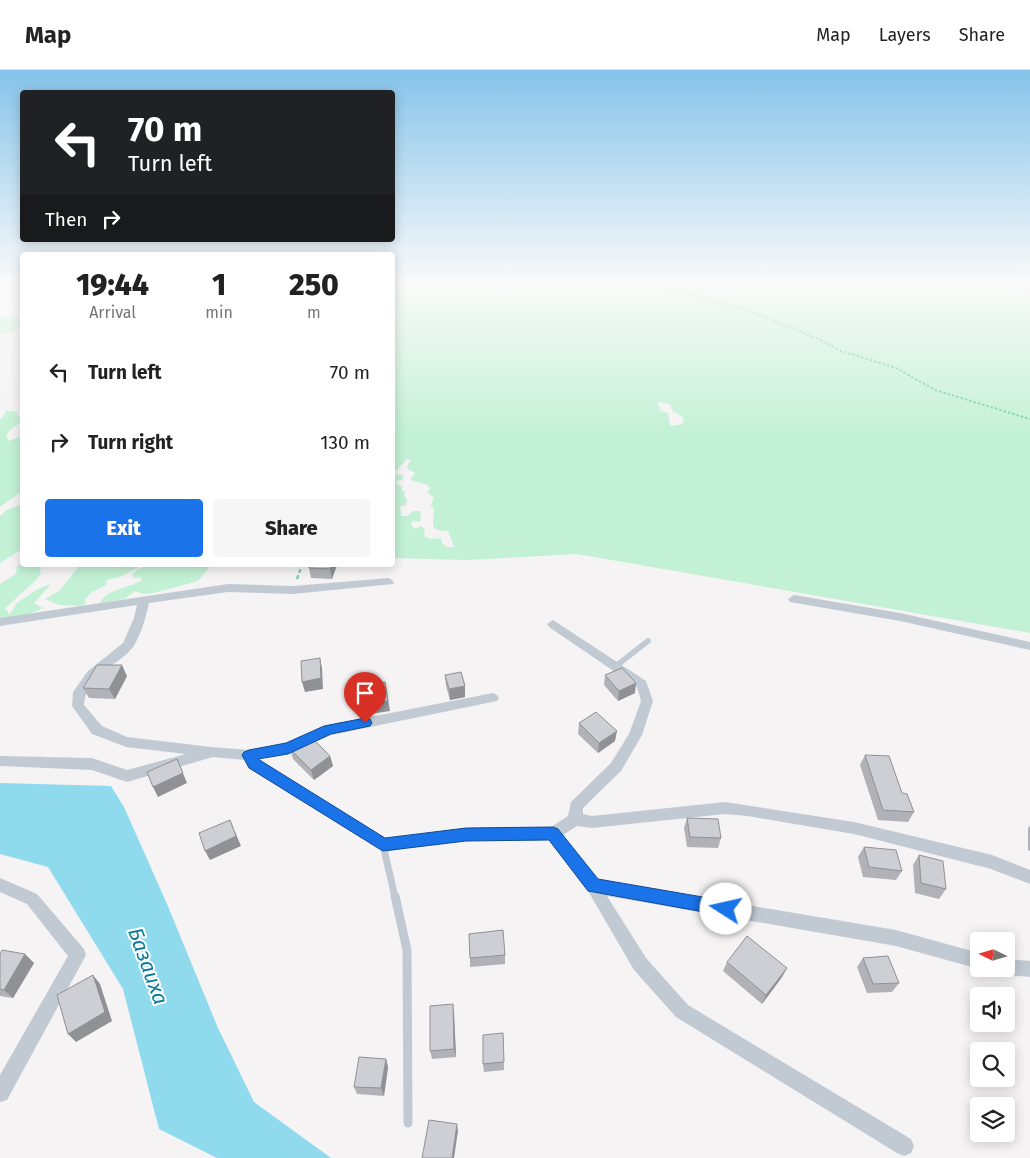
<!DOCTYPE html>
<html lang="en">
<head>
<meta charset="utf-8">
<style>
	body { margin:0; font-family:"Fira Sans",sans-serif; background:#f6f6f6; color:#222; height:100vh; display:flex; flex-direction:column; font-size:19px; white-space:nowrap }
	* { box-sizing:border-box; margin:0 }
	p { font-size:16px; color:#767676 }
	.icon { flex:none; width:28px; height:28px; fill:none; stroke:currentColor; stroke-width:2; stroke-linecap:round; stroke-linejoin:round }
	.map { position:relative; flex:1; overflow:hidden }
	.drawer { position:absolute; left:20px; top:182px; width:375px; height:315px; display:flex; flex-direction:column; background:#fff; border-radius:5px; box-shadow:0 2px 12px #0003 }
	.drawer>* { flex:none }
	.banner { position:absolute; left:20px; top:20px; width:375px; height:152px; border-radius:5px; box-shadow:0 2px 12px #0003; background:#202124; color:#fff; overflow:hidden }
	.needle { width:32px; rotate:275deg }
	.controls { position:absolute; left:970px; top:862px; display:grid; gap:10px }
	.controls a { display:grid; place-items:center; width:45px; height:45px; border-radius:5px; background:#fff; box-shadow:0 2px 12px #0003; font-size:25px }
	.pin { position:absolute; display:grid; place-items:center; width:42px; height:42px; color:#fff; margin:-51px -21px; border-radius:50% 50% 50% 0; rotate:-45deg; box-shadow:0 0 5px #0007 }
	.pin .icon { rotate:45deg }
	.me { position:absolute; width:55px; margin:-28px; rotate:280deg; stroke-linejoin:round; filter:drop-shadow(0 0 4px #0008) }
	.turn { display:flex; align-items:center; gap:18px; height:105px; padding:0 25px; font-size:22px }
	.turn .icon { width:65px; height:65px; stroke-width:2.5 }
	.turn b { display:block; font-size:35px; line-height:42px }
	.then { display:flex; align-items:center; height:48px; padding:0 25px; background:#0003; gap:10px; font-size:19px }
	.eta { display:flex; justify-content:space-evenly; align-items:center; height:85px; text-align:center }
	.eta b { font-size:30px; font-weight:800; line-height:35px }
	.action { display:flex; gap:10px; margin-top:auto; padding:10px 25px }
	.action a { flex:1; height:58px; border-radius:5px; background:#1a73e8; color:#fff; font-size:20px; font-weight:800; line-height:58px; text-align:center }
	.action a+a { background:#f6f6f6; color:#222 }
	ul { padding:0; list-style:none }
	li { display:flex; align-items:center; gap:15px; height:70px; padding:0 25px }
	li div { flex:1 }
	li b { display:block; font-size:19px }
	li em { font-style:normal }
	header { display:flex; align-items:center; gap:30px; box-sizing:border-box; height:70px; padding:0 25px; background:#fff; border-bottom:1px solid #e0e0e0 }
	header strong { font-size:24px }
	nav { display:flex; gap:28px; margin-inline-start:auto; font-size:18px }
	.map>svg:first-child { display:block }
	.green { fill:#c3f1d5; fill-rule:evenodd }
	.water { fill:#90daee }
	.lines { fill:none; stroke-linecap:round; stroke-linejoin:round }
	.path-far1 { stroke:#7ad0a6; stroke-width:2; stroke-dasharray:2.5 2; stroke-linecap:butt }
	.path { stroke:#7ad0a6; stroke-width:2.5; stroke-dasharray:4 2.5; stroke-linecap:butt }
	.lane-far2 { stroke:#c1cad2; stroke-width:5.5 }
	.lane-far1 { stroke:#c1cad2; stroke-width:7 }
	.lane { stroke:#c1cad2; stroke-width:9 }
	.street { fill:#c1cad2; fill-rule:evenodd }
	.wall { fill:#b0b2b7 }
	.shaded-wall { fill:#909195 }
	.building { fill:#cdcfd5; stroke:#909195 }
	.route { fill:#1a73e8; stroke:#114b97 }
	.labels { text-anchor:middle; dominant-baseline:central; stroke-width:4; stroke-linejoin:round; paint-order:stroke }
	.near-water-label { font-size:21px; font-style:italic; fill:#0c7c9b; stroke:#fff }
</style>
</head>
<body>
<header>
<strong>Map</strong>
<nav><a>Map</a><a>Layers</a><a>Share</a></nav>
</header>
<div class="map">
<svg width="1030" height="1088" viewBox="0 0 1030 1088">
	<rect width="100%" height="100%" fill="#f5f3f3"/>
	<g class="green">
		<path d="M393 213H1030V563L577 484 467 490 393 488V404L403 405V409L397 411 396 414 403 417 401 420 405 422 404 426 407 429 406 435 400 436 401 446H407L414 441H421L420 452 412 451 411 455 415 459 421 456 425 460 424 466 431 469 441 468 442 473 447 477H454L448 461C426 461 435 452 434 438L430 436 434 428 427 422 430 420 428 415 410 410 415 403 408 399 407 396 411 390 407 389 396 401H393ZM657 332 669 334 673 341 684 348 682 354 670 356 668 343 661 341Z"/>
		<polygon points="14,245 20,247 17,251 22,251 22,257 12,262 0,264 0,248"/>
		<polygon points="6,340 16,342 22,351 9,361 6,367 9,371 22,366 22,421 0,437 0,349 4,346"/>
		<polygon points="22,434 22,479 0,493 0,446 7,440"/>
		<polygon points="22,490 22,495 42,495 40,500 41,503 35,511 4,539 7,540 9,545 18,532 38,519 51,514 34,533 43,538 27,545 0,549 0,514 16,504 17,497"/>
		<polygon points="80,495 141,495 123,506 107,510 106,515 92,522 85,529 86,533 82,536 59,535 45,529 59,521"/>
		<path d="M150 495H211L198 511 153 523 143 524 135 521 124 529 100 533C106 520 129 517 141 511V507L134 508 132 504 138 499Z"/>
	</g>
	<polygon class="water" points="0,713 111,716 124,737 167,834 218,958 254,1032 331,1088 217,1088 159,1059 123,919 48,797 0,784"/>
	<g class="lines">
		<polyline class="path-far1" points="654,213 754,243 819,269 841,281 896,298 935,320 1030,349"/>
		<polyline class="path" points="297,509 302,495"/>
		<polyline class="lane-far2" points="616,596 648,571"/>
		<polyline class="lane-far1" points="383,775 395,827"/>
		<polyline class="lane" points="395,826 407,880 408,1053"/>
		<g class="street">
			<rect x="0" y="214" width="22" height="4"/>
			<path d="M389 508 394 512 393 514 293 524 228 522 149 533C146 547 141 565 133 577 116 599 87 601 84 635L102 656 127 667 211 677 249 680 286 673 329 655 493 623 497 625 499 628 497 631 331 665 288 683 258 689 385 768 465 758 551 757 568 746 571 732 611 693 629 664 641 631 637 617 549 557 547 554 553 550 646 611 653 631 642 665 621 701 583 738V744L592 746 725 732 854 752 992 785 1030 800V814L991 799 854 764 747 746 725 744 592 758 577 756 563 765 597 810 896 860 979 883V899L896 876 607 826 646 888 688 935 911 1069 914 1076 911 1083 904 1086 897 1083 676 947 634 900 588 821 549 769 465 770 383 782 249 698 245 690 213 687 127 712 92 700 0 696V686L92 688 127 700 186 684 126 677 92 664 72 636 73 622 88 601 123 573 134 548 137 535 0 556V548L228 514 293 516Z"/>
			<polygon points="794,525 900,543 1030,572 1030,580 900,551 790,532 788,529"/>
			<polygon points="0,808 37,824 84,879 86,885 7,1030 0,1032 0,1005 68,886 27,834 0,822"/>
			<polygon points="1006,889 1030,891 1030,907 1006,905 1000,903 998,899 1006,899"/>
		</g>
	</g>
	<g class="wall">
		<polygon points="310,495 337,495 332,509 311,508 309,498"/>
		<polygon points="445,605 465,627 450,630 446,616"/>
		<polygon points="605,605 635,623 618,631 604,615"/>
		<polygon points="127,606 115,629 89,628 83,618"/>
		<polygon points="579,653 615,671 598,683 578,664"/>
		<polygon points="290,679 330,686 333,696 314,710 293,689"/>
		<polygon points="865,685 902,723 914,742 908,752 878,750 860,695"/>
		<polygon points="687,748 721,768 718,778 687,777 684,758"/>
		<polygon points="1030,756 1030,781 1028,780 1028,758"/>
		<polygon points="864,777 902,801 896,810 863,807 858,787"/>
		<polygon points="919,785 946,819 939,829 915,823 913,795"/>
		<polygon points="0,884 34,893 13,928 0,926"/>
		<polygon points="505,885 505,894 470,897 470,888"/>
		<polygon points="863,888 899,913 892,922 867,923 857,897"/>
		<polygon points="727,892 787,898 782,907 762,934 723,901"/>
		<polygon points="454,943 456,987 432,989 430,981"/>
		<polygon points="503,963 504,1000 484,1002 483,994"/>
		<polygon points="386,989 388,997 384,1026 357,1024 354,1017"/>
	</g>
	<g class="shaded-wall">
		<polygon points="331,495 337,495 332,509 330,499"/>
		<polygon points="320,588 322,598 323,619 305,622 302,612"/>
		<polygon points="122,595 127,606 115,629 109,619"/>
		<polygon points="385,612 390,641 370,644 368,634"/>
		<polygon points="636,613 635,623 618,631 619,621"/>
		<polygon points="465,616 465,627 450,630 449,619"/>
		<polygon points="617,661 615,671 598,683 599,673"/>
		<polygon points="330,686 333,696 314,710 311,700"/>
		<polygon points="177,689 187,713 158,727 153,717"/>
		<polygon points="230,750 241,776 210,790 205,781"/>
		<polygon points="25,884 34,893 13,928 4,920"/>
		<polygon points="787,898 782,907 762,934 766,925"/>
		<polygon points="93,905 100,914 112,951 76,972 68,964"/>
		<polygon points="453,934 454,943 456,987 454,979"/>
		<polygon points="386,989 388,997 384,1026 381,1018"/>
		<polygon points="457,1054 458,1061 454,1088 452,1088"/>
	</g>
	<g class="building">
		<polygon points="310,495 331,495 330,499 309,498"/>
		<polygon points="320,588 321,608 302,612 301,591"/>
		<polygon points="97,595 122,595 109,619 83,618"/>
		<polygon points="622,598 636,613 619,621 605,605"/>
		<polygon points="461,602 465,616 449,619 445,605"/>
		<polygon points="385,612 388,631 368,634 366,615"/>
		<polygon points="596,642 617,661 599,673 579,653"/>
		<polygon points="310,666 330,686 311,700 290,679"/>
		<polygon points="865,685 889,686 902,723 907,724 914,742 883,740"/>
		<polygon points="177,689 183,703 153,717 147,702"/>
		<polygon points="687,748 718,749 721,768 690,767"/>
		<polygon points="230,750 236,766 205,781 199,763"/>
		<polygon points="864,777 896,780 902,801 869,797"/>
		<polygon points="919,785 943,791 946,819 921,813"/>
		<polygon points="503,860 505,885 470,888 469,864"/>
		<polygon points="747,866 787,898 766,925 727,892"/>
		<polygon points="2,880 25,884 4,920 0,919 0,884"/>
		<polygon points="888,886 899,913 873,914 863,888"/>
		<polygon points="93,905 105,942 68,964 57,925"/>
		<polygon points="453,934 454,979 430,981 430,936"/>
		<polygon points="503,963 504,992 483,994 483,965"/>
		<polygon points="359,987 386,989 381,1018 354,1017"/>
		<polygon points="429,1050 457,1054 452,1088 422,1088"/>
	</g>
	<linearGradient id="sky" x2="0" y2="1"><stop stop-color="#85c3ea"/><stop offset="0.58" stop-color="#fafafa"/><stop offset="1" stop-color="#fafafa" stop-opacity="0"/></linearGradient>
	<rect width="1030" height="366" fill="url(#sky)"/>
	<polygon class="route" points="365,648 370,649 372,653 370,656 331,664 288,684 258,689 385,768 466,758 553,757 558,759 598,809 726,831 731,833 734,839 731,844 726,846 588,821 549,770 466,771 383,781 249,698 242,685 244,682 249,680 286,673 324,656"/>
	<g class="labels">
		<g class="near-water-label">
			<text transform="translate(148 896) rotate(70)">Базаиха</text>
		</g>
	</g>
</svg>
<div class="controls">
<a><svg class="needle" viewBox="-14 -14 28 28"><path d="M0-13l5 13h-10z" fill="#e53935"/><path d="M0 13l5-13h-10z" fill="#767676"/></svg></a>
<a><svg class="icon" aria-label="sound" viewBox="0 0 24 24"><path d="M4 9h4l5-4v14l-5-4H4zM17 9q2 3 0 6"/></svg></a>
<a><svg class="icon" aria-label="search" viewBox="0 0 24 24"><circle cx="10" cy="10" r="6"/><path d="M15 15l6 6"/></svg></a>
<a><svg class="icon" aria-label="layers" viewBox="0 0 24 24"><path d="M12 4l9 5-9 5-9-5zM3 14l9 5 9-5"/></svg></a>
</div>
<div class="pin" style="left:365px;top:653px;background:#d93025"><svg class="icon" aria-label="arrive" viewBox="0 0 24 24"><path d="M6 21V4h12l-3 4 3 4H6"/></svg></div>
<svg class="me" style="left:726px;top:839px" viewBox="-20 -20 40 40"><circle r="19" fill="#fff"/><path d="M0-13L10 11 0 6-10 11z" fill="#1a73e8"/></svg>
<div class="banner">
<div class="turn"><svg class="icon" aria-label="left" viewBox="0 0 24 24"><path d="M17 20v-9H6M10 6l-5 5 5 5"/></svg><div><b>70 m</b>Turn left</div></div>
<div class="then">Then<svg class="icon" aria-label="right" viewBox="0 0 24 24"><path d="M7 20v-9h11M14 6l5 5-5 5"/></svg></div>
</div>
<section class="drawer">
<div class="eta">
<div><b>19:44</b><p>Arrival</p></div>
<div><b>1</b><p>min</p></div>
<div><b>250</b><p>m</p></div>
</div>
<ul>
<li><svg class="icon" aria-label="left" viewBox="0 0 24 24"><path d="M17 20v-9H6M10 6l-5 5 5 5"/></svg><div><b>Turn left</b></div><em>70 m</em></li>
<li><svg class="icon" aria-label="right" viewBox="0 0 24 24"><path d="M7 20v-9h11M14 6l5 5-5 5"/></svg><div><b>Turn right</b></div><em>130 m</em></li>
</ul>
<div class="action"><a>Exit</a><a>Share</a></div>
</section>
</div>
</body>
</html>
